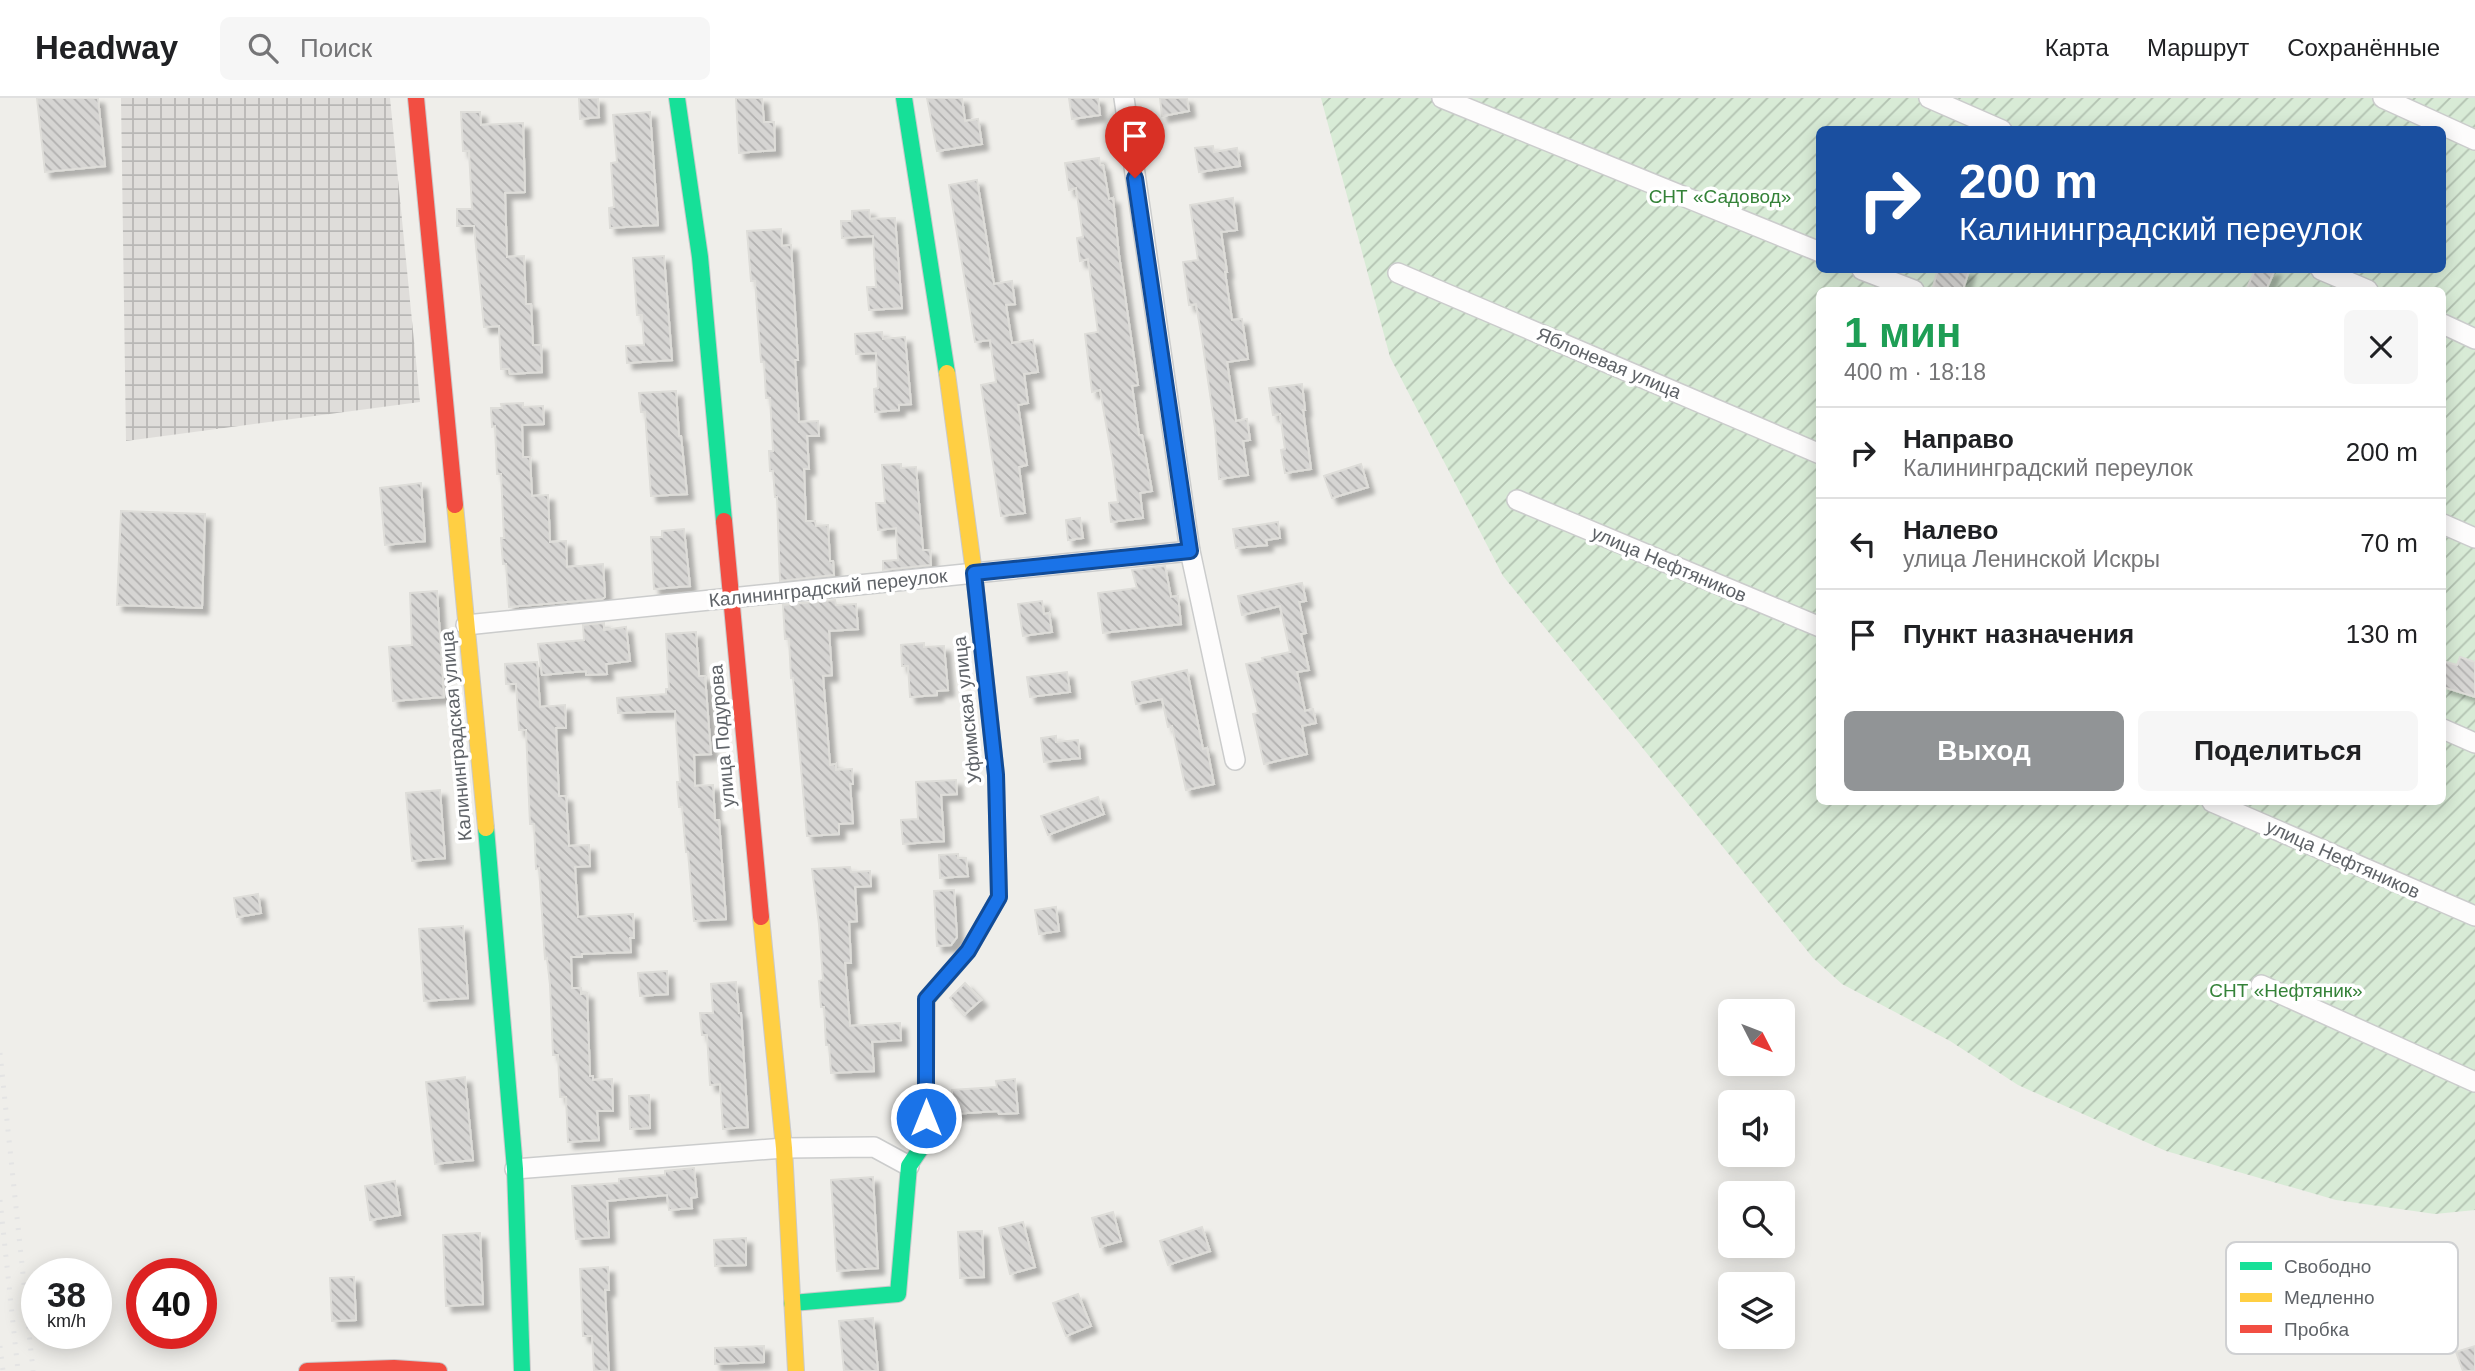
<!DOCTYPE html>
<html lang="ru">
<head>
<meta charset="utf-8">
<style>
	body { margin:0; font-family:Arial,sans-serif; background:#f6f6f6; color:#202124; height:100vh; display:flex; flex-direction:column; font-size:26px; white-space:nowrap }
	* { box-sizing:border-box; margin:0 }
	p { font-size:23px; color:#757577 }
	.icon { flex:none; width:38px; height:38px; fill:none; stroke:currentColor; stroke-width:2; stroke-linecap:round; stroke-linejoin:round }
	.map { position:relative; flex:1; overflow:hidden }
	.drawer { position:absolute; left:1816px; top:189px; width:630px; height:518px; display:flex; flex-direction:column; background:#fff; border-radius:10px; box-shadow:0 4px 18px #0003 }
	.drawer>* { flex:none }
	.guide { position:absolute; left:1816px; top:28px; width:630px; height:147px; border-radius:10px; box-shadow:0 4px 18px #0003; background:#1a4fa0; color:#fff; overflow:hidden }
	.needle { width:46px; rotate:132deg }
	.buttons { position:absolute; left:1718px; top:901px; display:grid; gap:14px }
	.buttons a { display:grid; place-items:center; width:77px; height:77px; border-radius:10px; background:#fff; box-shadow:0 4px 18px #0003; font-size:35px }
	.speed { position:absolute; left:21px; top:1160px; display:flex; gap:14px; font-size:35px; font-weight:700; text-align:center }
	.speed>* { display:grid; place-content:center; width:91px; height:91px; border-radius:50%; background:#fff; box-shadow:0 4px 18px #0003; line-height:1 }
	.speed small { font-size:18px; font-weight:400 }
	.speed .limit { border:10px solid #d22; background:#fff; color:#111 }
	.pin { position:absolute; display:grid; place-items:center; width:60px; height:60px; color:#fff; margin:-72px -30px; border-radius:50% 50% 50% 0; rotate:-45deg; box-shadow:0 0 7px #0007 }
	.pin .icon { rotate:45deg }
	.me { position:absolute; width:77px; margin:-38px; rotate:0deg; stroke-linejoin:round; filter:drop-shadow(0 0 5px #0008) }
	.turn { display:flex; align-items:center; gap:24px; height:147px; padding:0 28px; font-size:32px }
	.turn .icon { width:91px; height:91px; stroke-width:2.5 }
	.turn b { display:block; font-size:49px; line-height:60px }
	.round { display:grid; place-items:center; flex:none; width:74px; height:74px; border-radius:10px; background:#f6f6f6 }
	.summary { display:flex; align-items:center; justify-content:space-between; height:119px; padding:0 28px }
	h1 { font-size:42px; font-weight:700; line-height:52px; color:#1e9e55 }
	.primary-button { display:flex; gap:14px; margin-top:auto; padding:14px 28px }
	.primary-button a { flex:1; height:80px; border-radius:10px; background:#919496; color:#fff; font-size:28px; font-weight:700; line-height:80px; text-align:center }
	.primary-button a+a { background:#f6f6f6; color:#202124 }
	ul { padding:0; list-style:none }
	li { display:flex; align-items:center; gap:21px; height:91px; padding:0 28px; border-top:2px solid #e0e0e0 }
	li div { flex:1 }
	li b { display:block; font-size:26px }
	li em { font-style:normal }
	header { display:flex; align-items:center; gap:42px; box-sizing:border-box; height:98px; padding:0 35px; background:#fff; border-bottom:2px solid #e0e0e0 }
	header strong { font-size:33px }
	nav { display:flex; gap:38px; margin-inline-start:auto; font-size:24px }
	.search { width:490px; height:63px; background:#f6f6f6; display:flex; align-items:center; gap:18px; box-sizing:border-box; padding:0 24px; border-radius:10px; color:#757577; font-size:26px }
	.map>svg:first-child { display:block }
	.industrial { fill:url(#industrial-grid) }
	.garden { fill:url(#garden-furrows); fill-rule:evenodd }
	.building { fill:url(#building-back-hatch); stroke:#deddd9; stroke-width:2; filter:url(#shadow) }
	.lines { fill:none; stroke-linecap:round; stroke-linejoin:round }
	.street-casing { stroke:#cbcccc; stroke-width:22 }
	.fast-casing { stroke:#cacacb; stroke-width:18 }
	.slow-casing { stroke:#cacacb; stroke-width:18 }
	.jam-casing { stroke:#cacacb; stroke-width:18 }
	.street { stroke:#fdfcfc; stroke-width:19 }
	.fast { stroke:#16e098; stroke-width:16 }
	.slow { stroke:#ffcf43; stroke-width:16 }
	.jam { stroke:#f24e42; stroke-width:16 }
	.rail { stroke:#e4e4e4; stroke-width:5; stroke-dasharray:2 9; stroke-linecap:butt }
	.route-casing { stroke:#114b97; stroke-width:18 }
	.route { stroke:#1a73e8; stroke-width:12 }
	.labels { text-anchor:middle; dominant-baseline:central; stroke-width:7; stroke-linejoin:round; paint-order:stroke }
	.park-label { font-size:19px; fill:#348238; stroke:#fff }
	.street-label { font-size:19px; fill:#5f6368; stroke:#fff }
	.key { fill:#fff; stroke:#cfd0d2; stroke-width:2 }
	.key-label { font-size:19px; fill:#5f6368 }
</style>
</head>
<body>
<header>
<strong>Headway</strong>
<div class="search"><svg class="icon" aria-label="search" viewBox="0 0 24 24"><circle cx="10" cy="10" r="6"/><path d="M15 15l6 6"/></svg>Поиск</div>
<nav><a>Карта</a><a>Маршрут</a><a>Сохранённые</a></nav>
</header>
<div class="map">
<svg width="2475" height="1273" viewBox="0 0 2475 1273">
	<defs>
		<pattern id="industrial-grid" width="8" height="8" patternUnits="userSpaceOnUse" patternTransform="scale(1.75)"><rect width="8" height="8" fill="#dfddda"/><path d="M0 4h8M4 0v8" fill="none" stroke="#b8b7b5"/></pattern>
		<pattern id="garden-furrows" width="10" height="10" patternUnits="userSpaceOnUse" patternTransform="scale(1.75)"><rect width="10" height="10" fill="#d8ebd6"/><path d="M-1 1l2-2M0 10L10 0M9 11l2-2" fill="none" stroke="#b2c2b1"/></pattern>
		<pattern id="building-back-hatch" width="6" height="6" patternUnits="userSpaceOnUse" patternTransform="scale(1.75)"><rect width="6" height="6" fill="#d6d5d3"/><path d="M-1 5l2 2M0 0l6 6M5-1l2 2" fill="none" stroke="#b1b0af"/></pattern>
		<filter id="shadow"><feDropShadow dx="6" dy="6" stdDeviation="2" flood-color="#0004"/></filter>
	</defs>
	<rect width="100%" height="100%" fill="#efeeea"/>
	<polygon class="industrial" points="121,0 390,0 420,304 126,343"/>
	<path class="garden" d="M1321 0H2475V1112L2435 1116 2336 1102 2166 1053 2018 987 1950 943 1842 886 1813 860 1503 478 1390 259ZM1820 32H2443V172H1820ZM1820 192H2443V704H1820Z"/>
	<g class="building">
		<polygon points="37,0 98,0 105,68 45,74"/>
		<polygon points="579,0 598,0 599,19 580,21"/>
		<polygon points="736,0 762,0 764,24 774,24 775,52 739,55"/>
		<polygon points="927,0 962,0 965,23 978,21 982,46 937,53"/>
		<polygon points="1069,0 1098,0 1100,17 1072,21"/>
		<polygon points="1160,0 1187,0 1189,13 1162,18"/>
		<polygon points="461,14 480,14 481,27 523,25 525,94 505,95 507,159 524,158 526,206 531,206 533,247 541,247 542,274 510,276 509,271 501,271 499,228 484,229 474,128 457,128 457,111 472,111 469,53 463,53"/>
		<polygon points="650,14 658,127 610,130 609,110 614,109 611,65 617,64 613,17"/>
		<polygon points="1213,48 1214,54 1237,50 1240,68 1199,74 1195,50"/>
		<polygon points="1099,60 1100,67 1103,67 1109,101 1113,100 1119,157 1138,287 1132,288 1139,337 1142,337 1152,393 1140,395 1143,420 1111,424 1109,405 1118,404 1113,365 1100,292 1092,294 1085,236 1098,234 1088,161 1080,163 1077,140 1083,139 1076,90 1069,92 1065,65"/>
		<polygon points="977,82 994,186 1012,183 1015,206 1006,207 1012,245 1033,242 1038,274 1024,276 1028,305 1018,307 1027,367 1019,369 1025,415 1001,418 981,287 996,284 990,242 975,244 949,87"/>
		<polygon points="1233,100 1237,132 1221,134 1227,174 1225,174 1232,222 1242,221 1248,261 1227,264 1236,323 1247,321 1250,342 1243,343 1248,377 1219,381 1215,330 1202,241 1196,206 1189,207 1183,164 1198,162 1190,107"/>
		<polygon points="869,112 870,121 895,120 902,210 869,212 867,189 876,189 873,138 842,140 841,123 852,123 852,113"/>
		<polygon points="781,131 782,148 791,147 798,262 795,262 799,324 818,323 819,338 807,338 809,371 804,371 806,423 815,423 816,428 828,427 830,463 833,463 834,477 780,483 777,399 775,399 773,373 770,373 769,353 773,353 770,300 766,300 764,264 761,264 755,183 751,183 747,133"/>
		<polygon points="664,158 672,262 627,265 626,248 644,247 642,217 637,217 633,160"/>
		<polygon points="1943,172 1969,172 1963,192 1944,192 1933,189 1937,174 1942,174"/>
		<polygon points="2255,172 2275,172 2266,192 2246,192"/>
		<polygon points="882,234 883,241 905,239 911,306 899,307 899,312 875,314 874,291 878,290 876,255 856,256 855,236"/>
		<polygon points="1302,286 1305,312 1303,312 1311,371 1285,375 1281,352 1285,351 1280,316 1273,317 1269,290"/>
		<polygon points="676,293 679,338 681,338 687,396 651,398 645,314 641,314 639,295"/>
		<polygon points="523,305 523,309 543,308 544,326 522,327 523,359 530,359 532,398 548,397 550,444 566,443 567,469 603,466 605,499 602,501 509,509 506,466 503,466 501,440 504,440 501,376 497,376 495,328 492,329 491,310 502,310 501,306"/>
		<polygon points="901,366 901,370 916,369 923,452 930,452 931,467 883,472 883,463 898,462 896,430 878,432 876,405 885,405 882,367"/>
		<polygon points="1361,366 1368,389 1332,400 1324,378"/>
		<polygon points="421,385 425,443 385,447 380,390"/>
		<polygon points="121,413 205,416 202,510 117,507"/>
		<polygon points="1080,420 1083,440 1068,442 1066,422"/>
		<polygon points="1278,424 1280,440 1266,442 1267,447 1236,450 1233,431"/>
		<polygon points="684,431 690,488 654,491 651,439 662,439 662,433"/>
		<polygon points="1165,468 1171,499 1178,498 1181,526 1103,535 1098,495 1137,490 1132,472"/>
		<polygon points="1302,485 1306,503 1299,504 1306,535 1301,536 1309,572 1297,574 1305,613 1313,611 1316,625 1302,628 1307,656 1264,666 1253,616 1258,615 1246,566 1263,563 1262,560 1290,554 1280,508 1242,517 1238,498"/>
		<polygon points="437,493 444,599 393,603 389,549 412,547 410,495"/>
		<polygon points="835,502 836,507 856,506 858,531 829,533 832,577 823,578 830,667 836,666 836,672 852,671 853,686 850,686 853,725 839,726 839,736 807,738 793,580 791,580 789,541 785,541 783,507"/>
		<polygon points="1042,503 1044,516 1049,515 1052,534 1023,538 1018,506"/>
		<polygon points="604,525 604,532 626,529 630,563 606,566 607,576 586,577 586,573 542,577 538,546 584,542 583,527"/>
		<polygon points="696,534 699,578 705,578 711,656 694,657 695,688 713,687 715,722 719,722 726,821 694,823 688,754 686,754 682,709 679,709 677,684 680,684 675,613 618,615 617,600 666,596 666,591 669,591 666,536"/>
		<polygon points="924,545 924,549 944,548 948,592 937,593 937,597 910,599 908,568 902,568 901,547"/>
		<polygon points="2460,559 2475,564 2475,599 2443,589 2443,563 2457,567"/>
		<polygon points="537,564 540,609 565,607 566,630 556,630 559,698 566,698 569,748 589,747 590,768 575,769 578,819 633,816 634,840 630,840 631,854 582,856 582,859 571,859 572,890 581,890 581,896 587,895 590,978 593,978 593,982 612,981 613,1013 597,1013 599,1042 568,1044 566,999 560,999 558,957 553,957 550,887 547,860 545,861 539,770 536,771 534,726 530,726 526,632 519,632 516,586 506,586 505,566"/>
		<polygon points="1187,572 1203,651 1207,650 1214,686 1186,692 1172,628 1168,629 1162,601 1136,606 1132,584"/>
		<polygon points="1067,574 1070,594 1030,599 1027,579"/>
		<polygon points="1056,638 1056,644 1078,642 1080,660 1044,664 1041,640"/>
		<polygon points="956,682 957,696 941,697 944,743 903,746 901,722 918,721 916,684"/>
		<polygon points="440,692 445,760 412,763 406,695"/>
		<polygon points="1098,699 1104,716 1048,737 1041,718"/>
		<polygon points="958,756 958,760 966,760 968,778 940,780 939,757"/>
		<polygon points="850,769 851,774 870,773 871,788 855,789 857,823 849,824 851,865 845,865 850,928 900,925 901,942 872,944 874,973 831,975 829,947 826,947 824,909 821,909 819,883 823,882 819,826 812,771"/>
		<polygon points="954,792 957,839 951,847 937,848 934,793"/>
		<polygon points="258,796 261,815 237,819 234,800"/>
		<polygon points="1056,809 1059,833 1039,836 1035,812"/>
		<polygon points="463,828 468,900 424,903 419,831"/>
		<polygon points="667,873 668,896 640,898 638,875"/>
		<polygon points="736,884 739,915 741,915 748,1029 723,1031 720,986 710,987 707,937 702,937 700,915 713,915 711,886"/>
		<polygon points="965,885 981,902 965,916 950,900"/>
		<polygon points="465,979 473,1062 435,1066 426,984"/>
		<polygon points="1015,981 1018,1015 999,1016 998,1013 953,1016 952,992 997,989 996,983"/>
		<polygon points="649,997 650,1030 630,1031 629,998"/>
		<polygon points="694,1070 697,1099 691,1100 692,1110 669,1112 667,1097 607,1103 609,1139 576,1141 572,1088 619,1085 619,1081 665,1077 665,1073"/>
		<polygon points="873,1079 878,1170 837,1173 831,1082"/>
		<polygon points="395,1083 400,1117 370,1122 365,1088"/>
		<polygon points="1113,1114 1121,1143 1100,1149 1092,1120"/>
		<polygon points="1023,1124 1035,1169 1010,1176 999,1130"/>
		<polygon points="1202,1129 1210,1153 1168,1167 1160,1143"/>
		<polygon points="982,1133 984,1179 960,1180 958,1134"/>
		<polygon points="480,1135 483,1206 446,1208 443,1137"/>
		<polygon points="746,1140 746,1167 715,1168 714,1142"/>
		<polygon points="608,1169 609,1192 605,1192 609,1273 594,1273 592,1238 583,1238 580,1171"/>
		<polygon points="354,1179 356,1222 332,1223 330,1180"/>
		<polygon points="1078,1196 1091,1228 1066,1238 1053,1205"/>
		<polygon points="873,1220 878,1273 844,1273 839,1223"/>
		<polygon points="764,1248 764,1264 715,1266 715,1250"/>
		<polygon points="2475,1248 2475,1273 2463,1273 2456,1254"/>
	</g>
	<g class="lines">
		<defs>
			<g id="street">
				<polyline points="1124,0 1190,453 1235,662"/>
				<polyline points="1442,0 1820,154"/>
				<polyline points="1929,0 2002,32"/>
				<polyline points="2383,0 2475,42"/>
				<polyline points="1862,172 1914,192"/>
				<polyline points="2321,172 2368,192"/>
				<polyline points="1398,175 1820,356"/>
				<polyline points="2443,226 2475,241"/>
				<polyline points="1517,402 1820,529"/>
				<polyline points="2443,426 2475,440"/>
				<polyline points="466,527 1190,453"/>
				<polyline points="2443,631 2475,645"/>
				<polyline points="2212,704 2475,818"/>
				<polyline points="2261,887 2475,984"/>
				<polyline points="515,1071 784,1050 874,1049 909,1068"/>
			</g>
			<g id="fast">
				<polyline points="677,0 700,159 724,423"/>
				<polyline points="904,0 947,275"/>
				<polyline points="486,730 515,1071 522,1273"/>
				<polyline points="792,1205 898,1196 909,1068 925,1044 927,901 968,853 999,799 996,676"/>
			</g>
			<g id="slow">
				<polyline points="947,275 974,475 996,676"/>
				<polyline points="455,407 486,730"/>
				<polyline points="761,819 784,1050 796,1273"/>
			</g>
			<g id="jam">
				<polyline points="416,0 455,407"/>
				<polyline points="724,423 761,819"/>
				<polyline points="307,1273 394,1270 439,1273"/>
			</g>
		</defs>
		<use href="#street" class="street-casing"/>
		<use href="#fast" class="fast-casing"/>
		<use href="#slow" class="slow-casing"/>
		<use href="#jam" class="jam-casing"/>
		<use href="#street" class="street"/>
		<use href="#fast" class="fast"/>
		<use href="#slow" class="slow"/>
		<use href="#jam" class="jam"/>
		<g class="rail">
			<polyline points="0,955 33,1273"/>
			<polyline points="0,1102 18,1273"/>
			<polyline points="0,1248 3,1273"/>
		</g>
	</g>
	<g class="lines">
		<defs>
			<polyline id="route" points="926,1020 926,901 968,853 999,799 996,677 974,475 1190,453 1135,80"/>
		</defs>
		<use href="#route" class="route-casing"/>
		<use href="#route" class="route"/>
	</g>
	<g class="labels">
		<g class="park-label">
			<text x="1720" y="98">СНТ «Садовод»</text>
			<text x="2286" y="892">СНТ «Нефтяник»</text>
		</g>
		<g class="street-label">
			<text transform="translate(1609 265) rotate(23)">Яблоневая улица</text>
			<text transform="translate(1669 466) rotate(23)">улица Нефтяников</text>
			<text transform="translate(828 490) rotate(-6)">Калининградский переулок</text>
			<text transform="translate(967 612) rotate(-96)">Уфимская улица</text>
			<text transform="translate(456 638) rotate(-95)">Калининградская улица</text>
			<text transform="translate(722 638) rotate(-95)">улица Подурова</text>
			<text transform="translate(2343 761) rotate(24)">улица Нефтяников</text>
		</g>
	</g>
	<rect x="2226" y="1144" width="232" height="112" rx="10" class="key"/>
	<rect x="2240" y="1164" width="32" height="8" fill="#16e098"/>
	<rect x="2240" y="1195" width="32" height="9" fill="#ffcf43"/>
	<rect x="2240" y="1227" width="32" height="8" fill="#f24e42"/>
	<g class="key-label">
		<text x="2284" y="1175">Свободно</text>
		<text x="2284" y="1206">Медленно</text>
		<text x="2284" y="1238">Пробка</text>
	</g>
</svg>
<div class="buttons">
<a><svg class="needle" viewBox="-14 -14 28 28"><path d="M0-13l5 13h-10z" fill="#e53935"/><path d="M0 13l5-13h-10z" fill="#757577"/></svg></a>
<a><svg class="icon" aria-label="sound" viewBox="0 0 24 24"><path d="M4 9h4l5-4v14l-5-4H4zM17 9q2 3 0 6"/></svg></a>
<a><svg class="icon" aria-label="search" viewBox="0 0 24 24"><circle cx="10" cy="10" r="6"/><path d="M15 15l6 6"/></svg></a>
<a><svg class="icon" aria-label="layers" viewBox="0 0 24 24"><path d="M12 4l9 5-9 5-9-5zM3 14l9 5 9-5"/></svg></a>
</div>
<div class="speed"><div>38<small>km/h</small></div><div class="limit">40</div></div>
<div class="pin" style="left:1135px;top:80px;background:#d93025"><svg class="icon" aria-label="arrive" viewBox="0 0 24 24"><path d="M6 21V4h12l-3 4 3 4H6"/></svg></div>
<svg class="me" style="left:926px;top:1020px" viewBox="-20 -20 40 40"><circle r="17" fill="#1a73e8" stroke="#fff" stroke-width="3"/><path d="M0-11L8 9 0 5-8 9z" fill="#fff"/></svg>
<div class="guide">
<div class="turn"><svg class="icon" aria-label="right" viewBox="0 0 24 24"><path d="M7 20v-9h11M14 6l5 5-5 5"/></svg><div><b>200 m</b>Калининградский переулок</div></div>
</div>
<section class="drawer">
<div class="summary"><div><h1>1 мин</h1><p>400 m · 18:18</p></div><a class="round"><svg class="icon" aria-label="close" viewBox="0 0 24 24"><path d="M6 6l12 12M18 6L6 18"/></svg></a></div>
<ul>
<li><svg class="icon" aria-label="right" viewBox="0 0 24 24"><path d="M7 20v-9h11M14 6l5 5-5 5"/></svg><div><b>Направо</b><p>Калининградский переулок</p></div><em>200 m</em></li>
<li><svg class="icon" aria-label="left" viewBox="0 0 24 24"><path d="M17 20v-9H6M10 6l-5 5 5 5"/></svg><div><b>Налево</b><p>улица Ленинской Искры</p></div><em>70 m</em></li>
<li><svg class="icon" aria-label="arrive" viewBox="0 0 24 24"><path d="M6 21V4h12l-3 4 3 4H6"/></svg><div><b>Пункт назначения</b></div><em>130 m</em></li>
</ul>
<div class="primary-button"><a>Выход</a><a>Поделиться</a></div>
</section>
</div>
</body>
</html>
